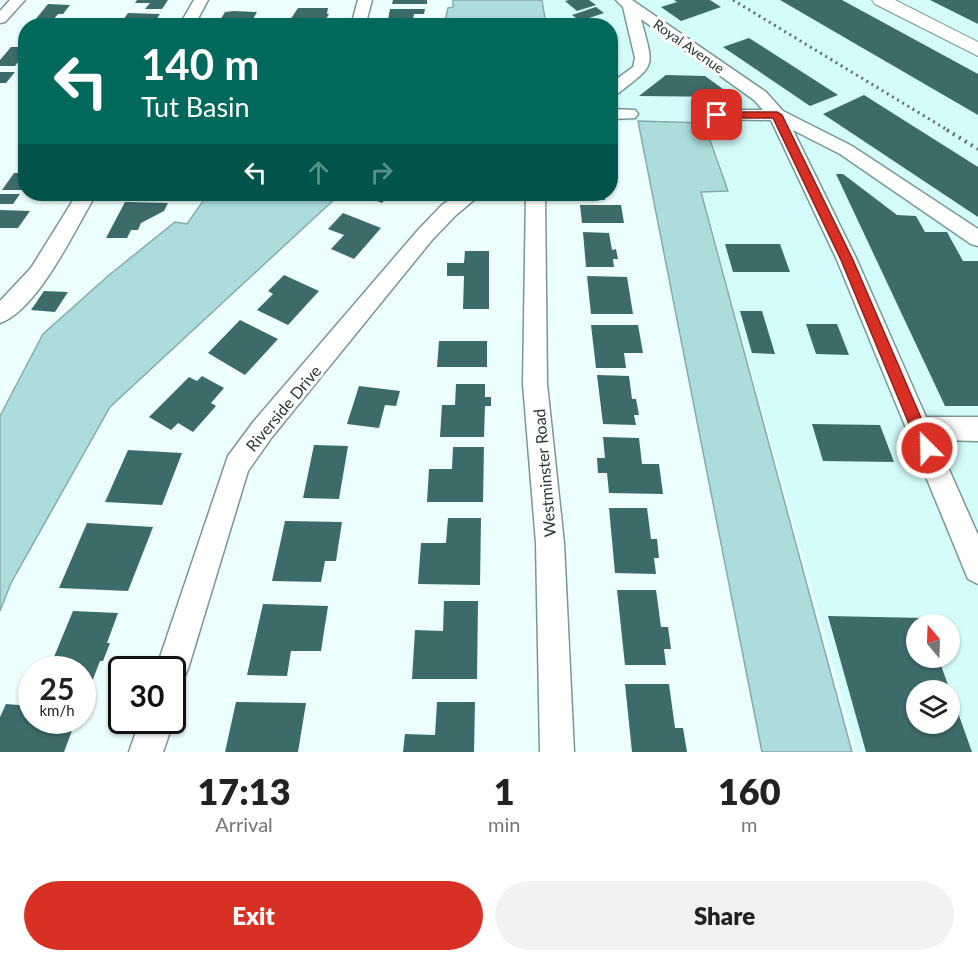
<!DOCTYPE html>
<html lang="en">
<head>
<meta charset="utf-8">
<style>
	body { margin:0; font-family:Lato,sans-serif; background:#f2f2f2; color:#222; height:100vh; display:flex; flex-direction:column; font-size:22px; white-space:nowrap }
	* { box-sizing:border-box; margin:0 }
	p { font-size:20px; color:#767676 }
	.icon { flex:none; width:33px; height:33px; fill:none; stroke:currentColor; stroke-width:2; stroke-linecap:round; stroke-linejoin:round }
	.map { position:relative; height:752px; overflow:hidden }
	.side { display:flex; flex-direction:column; background:#fff; flex:1 }
	.side>* { flex:none }
	.banner { position:absolute; left:18px; top:18px; width:600px; height:183px; border-radius:24px; box-shadow:0 2px 4px #0004; background:#00695c; color:#fff; overflow:hidden }
	.needle { width:39px; rotate:341deg }
	.tools { position:absolute; left:906px; top:614px; display:grid; gap:12px }
	.tools a { display:grid; place-items:center; width:54px; height:54px; border-radius:50%; background:#fff; box-shadow:0 2px 4px #0004; font-size:30px }
	.speed { position:absolute; left:18px; top:656px; display:flex; gap:12px; font-size:30px; font-weight:700; text-align:center }
	.speed>* { display:grid; place-content:center; width:78px; height:78px; border-radius:50%; background:#fff; box-shadow:0 2px 4px #0004; line-height:1 }
	.speed small { font-size:15px; font-weight:400 }
	.speed .limit { border:3px solid #111; border-radius:9px; background:#fff; color:#111 }
	.pin { position:absolute; display:grid; place-items:center; width:51px; height:51px; color:#fff; margin:-26px; border-radius:12px; box-shadow:0 3px 9px #0006 }
	.me { position:absolute; width:66px; margin:-33px; rotate:337deg; stroke-linejoin:round; filter:drop-shadow(0 0 4px #0008) }
	.turn { display:flex; align-items:center; gap:21px; height:126px; padding:0 24px; font-size:27px }
	.turn .icon { width:78px; height:78px; stroke-width:2.5 }
	.turn b { display:block; font-size:42px; line-height:51px }
	.lanes { display:flex; align-items:center; height:57px; padding:0 24px; background:#0003; justify-content:center; gap:30px; direction:ltr }
	.lanes .off { opacity:.35 }
	.eta { display:flex; justify-content:space-evenly; align-items:center; height:102px; text-align:center }
	.eta b { font-size:36px; font-weight:800; line-height:42px }
	.action { display:flex; gap:12px; margin-top:auto; padding:12px 24px }
	.action a { flex:1; height:69px; border-radius:36px; background:#d93025; color:#fff; font-size:24px; font-weight:800; line-height:69px; text-align:center }
	.action a+a { background:#f2f2f2; color:#222 }
	.map>svg:first-child { display:block }
	.built { fill:#d4fcfb; fill-rule:evenodd }
	.water { fill:#acdddc; stroke:#85abaa; stroke-width:1.5 }
	.building { fill:#3d6b6a; fill-rule:evenodd }
	.lines { fill:none; stroke-linecap:round; stroke-linejoin:round }
	.minor-casing { stroke:#7a9695; stroke-width:3 }
	.major-casing { stroke:#7a9695; stroke-width:2 }
	.minor { fill:#fff; fill-rule:evenodd }
	.major { fill:#fff; fill-rule:evenodd }
	.rail-far1 { stroke:#606e6d; stroke-width:3; stroke-dasharray:2 4; stroke-linecap:butt }
	.rail { stroke:#606e6d; stroke-width:4; stroke-dasharray:2 5; stroke-linecap:butt }
	.route { fill:#d93025; stroke:#8d1f18; stroke-width:1.5 }
	.labels { text-anchor:middle; dominant-baseline:central; stroke-width:6; stroke-linejoin:round; paint-order:stroke }
	.far-street-label { font-size:14px; fill:#2a3636; stroke:#fff }
	.street-label { font-size:16px; fill:#2a3636; stroke:#fff }
</style>
</head>
<body>
<div class="map">
<svg width="978" height="752" viewBox="0 0 978 752">
	<rect width="100%" height="100%" fill="#ecfefd"/>
	<path class="built" d="M543 0H978V752H857L702 192 729 191 706 123 611 121 610 26 548 25ZM916 624H950V657H916ZM916 690H950V723H916Z"/>
	<g class="water">
		<polygon points="453,0 542,0 546,25 444,25 448,8 453,7"/>
		<polygon points="638,121 704,123 728,191 701,192 852,752 762,752"/>
		<polygon points="208,194 339,195 110,407 11,583 0,611 0,416 43,334 108,276 175,222 187,224"/>
	</g>
	<g class="building">
		<polygon points="137,0 168,0 162,9 145,9 150,3 135,3"/>
		<polygon points="393,0 427,0 427,4 392,4"/>
		<polygon points="569,0 589,0 596,5 577,11 565,1"/>
		<polygon points="674,0 710,0 721,7 681,21 661,7 677,2"/>
		<polygon points="780,0 842,0 978,74 978,115"/>
		<polygon points="930,0 978,0 978,24"/>
		<polygon points="48,4 70,5 63,14 58,14 53,20 35,20"/>
		<polygon points="596,7 604,13 580,21 572,15"/>
		<polygon points="298,8 328,8 327,14 329,14 322,26 301,26 304,18 290,20"/>
		<polygon points="390,9 425,9 424,14 414,14 412,25 387,25"/>
		<polygon points="225,12 234,11 257,12 251,23 219,22"/>
		<polygon points="128,13 160,14 152,26 121,23"/>
		<polygon points="749,38 838,95 810,106 723,47"/>
		<polygon points="11,47 26,47 26,57 22,57 15,66 0,66 0,60"/>
		<polygon points="0,72 15,72 6,83 0,83"/>
		<polygon points="666,75 705,76 734,97 639,96"/>
		<polygon points="864,95 978,167 978,217 823,114"/>
		<polygon points="14,173 26,173 26,190 2,190"/>
		<polygon points="836,174 843,174 897,215 916,216 925,232 947,232 963,261 978,261 978,406 945,406"/>
		<polygon points="0,194 20,194 13,204 0,204"/>
		<polygon points="153,194 176,194 174,198 151,198"/>
		<polygon points="360,194 402,194 392,199 387,197 382,203"/>
		<polygon points="579,194 604,194 605,200 580,200"/>
		<polygon points="125,202 168,203 164,211 141,223 138,230 131,230 127,238 106,238"/>
		<polygon points="580,205 621,205 624,223 582,223"/>
		<polygon points="0,210 30,211 18,228 0,228"/>
		<polygon points="343,213 381,228 354,259 331,249 344,235 328,229"/>
		<polygon points="583,232 609,233 612,250 616,249 618,259 613,259 614,267 586,267"/>
		<polygon points="725,244 780,244 790,272 733,272"/>
		<polygon points="465,251 489,251 489,309 463,309 464,276 447,276 447,263 464,263"/>
		<polygon points="284,275 319,291 288,325 257,310 273,294 268,291"/>
		<polygon points="587,276 627,277 633,314 591,314"/>
		<polygon points="44,291 68,292 55,312 31,310"/>
		<polygon points="740,311 762,311 775,354 752,353"/>
		<polygon points="240,320 278,339 245,375 208,353"/>
		<polygon points="806,324 837,324 849,355 816,354"/>
		<polygon points="591,325 638,325 643,353 624,353 626,368 596,368"/>
		<polygon points="439,341 487,341 487,367 437,367"/>
		<polygon points="597,375 629,376 632,399 636,399 639,415 634,415 636,425 603,424"/>
		<polygon points="202,376 224,388 211,403 216,406 193,432 178,423 171,430 149,417 189,377 197,381"/>
		<polygon points="456,384 485,384 485,397 491,397 491,406 485,406 484,437 440,437 442,405 455,405"/>
		<polygon points="359,386 400,391 396,406 385,405 379,428 347,424"/>
		<polygon points="812,424 880,425 894,462 823,461"/>
		<polygon points="603,437 639,438 642,464 659,464 663,494 609,493 607,473 598,473 597,458 605,458"/>
		<polygon points="314,445 348,446 339,499 303,498"/>
		<polygon points="453,447 484,447 483,502 427,502 429,469 452,469"/>
		<polygon points="128,450 182,453 162,505 105,502"/>
		<polygon points="609,508 647,508 651,539 657,539 659,558 654,558 656,574 615,573"/>
		<polygon points="448,518 481,518 480,585 418,584 421,543 446,543"/>
		<polygon points="285,521 342,522 336,561 325,561 321,582 272,581"/>
		<polygon points="87,523 153,527 128,591 59,588"/>
		<polygon points="617,590 656,590 661,627 668,627 671,649 664,649 666,665 625,665"/>
		<polygon points="444,601 478,601 477,679 412,679 415,630 443,631"/>
		<polygon points="263,604 328,606 321,651 291,651 287,676 247,675"/>
		<polygon points="73,611 118,613 107,643 110,643 103,661 100,661 90,687 82,687 82,669 49,669"/>
		<path d="M828 616 924 618 926 624H916V657H938L972 752H866ZM916 690H950V723H916Z"/>
		<polygon points="625,684 669,684 675,728 683,728 687,752 632,752"/>
		<polygon points="236,702 306,703 298,752 225,752"/>
		<polygon points="437,702 475,702 474,752 403,752 405,734 435,735"/>
		<polygon points="6,704 32,706 32,720 76,720 64,752 0,752 0,717"/>
	</g>
	<g class="lines">
		<defs>
			<g id="minor">
				<polygon points="10,0 25,0 5,22 0,23 0,11"/>
				<polygon points="194,0 208,0 194,26 179,26"/>
				<polygon points="358,0 372,0 365,26 351,26"/>
				<path d="M616 0H632L766 92 783 111 852 146 978 229V246L971 244 840 154 793 130 857 260 926 417H978V441L936 440 978 535V584L968 579 837 260 771 120 711 119 708 115 711 111 717 110H763L754 100 641 19C654 69 657 63 616 95L610 97V84L633 67 635 58 623 7Z"/>
				<polygon points="610,109 635,110 638,114 635,118 610,119"/>
				<path d="M77 194H96C76 228 38 310 0 323V301L31 268Z"/>
				<polygon points="458,194 481,194 456,215 432,240 272,437 248,471 188,669 183,680 172,685 172,669 156,669 228,456 254,421 418,230 442,205"/>
				<polygon points="526,194 545,194 547,384 564,543 574,752 540,752 536,543 523,384"/>
				<polygon points="172,717 174,720 163,752 129,752 140,720 172,720"/>
			</g>
			<polygon id="major" points="872,0 895,0 978,42 978,56 875,4"/>
		</defs>
		<use href="#minor" class="minor-casing"/>
		<use href="#major" class="major-casing"/>
		<use href="#minor" class="minor"/>
		<use href="#major" class="major"/>
		<polyline class="rail-far1" points="733,0 949,131"/>
		<polyline class="rail" points="947,130 978,149"/>
	</g>
	<polygon class="route" points="777,112 782,115 853,260 934,448 932,453 927,455 921,453 841,260 773,118 717,118 712,115 717,112"/>
	<g class="labels">
		<g class="far-street-label">
			<text transform="translate(689 46) rotate(35)">Royal Avenue</text>
		</g>
		<g class="street-label">
			<text transform="translate(283 408) rotate(-50)">Riverside Drive</text>
			<text transform="translate(544 473) rotate(-95)">Westminster Road</text>
		</g>
	</g>
</svg>
<div class="tools">
<a><svg class="needle" viewBox="-14 -14 28 28"><path d="M0-13l5 13h-10z" fill="#e53935"/><path d="M0 13l5-13h-10z" fill="#767676"/></svg></a>
<a><svg class="icon" aria-label="layers" viewBox="0 0 24 24"><path d="M12 4l9 5-9 5-9-5zM3 14l9 5 9-5"/></svg></a>
</div>
<div class="speed"><div>25<small>km/h</small></div><div class="limit">30</div></div>
<div class="pin" style="left:717px;top:115px;background:#d93025"><svg class="icon" aria-label="arrive" viewBox="0 0 24 24"><path d="M6 21V4h12l-3 4 3 4H6"/></svg></div>
<svg class="me" style="left:927px;top:448px" viewBox="-20 -20 40 40"><circle r="17" fill="#d93025" stroke="#fff" stroke-width="3"/><path d="M0-11L8 9 0 5-8 9z" fill="#fff"/></svg>
<div class="banner">
<div class="turn"><svg class="icon" aria-label="left" viewBox="0 0 24 24"><path d="M17 20v-9H6M10 6l-5 5 5 5"/></svg><div><b>140 m</b>Tut Basin</div></div>
<div class="lanes"><svg class="icon" aria-label="left" viewBox="0 0 24 24"><path d="M17 20v-9H6M10 6l-5 5 5 5"/></svg><svg class="icon off" aria-label="ahead" viewBox="0 0 24 24"><path d="M12 20V5M6 11l6-6 6 6"/></svg><svg class="icon off" aria-label="right" viewBox="0 0 24 24"><path d="M7 20v-9h11M14 6l5 5-5 5"/></svg></div>
</div>
</div>
<section class="side">
<div class="eta">
<div><b>17:13</b><p>Arrival</p></div>
<div><b>1</b><p>min</p></div>
<div><b>160</b><p>m</p></div>
</div>
<div class="action"><a>Exit</a><a>Share</a></div>
</section>
</body>
</html>
